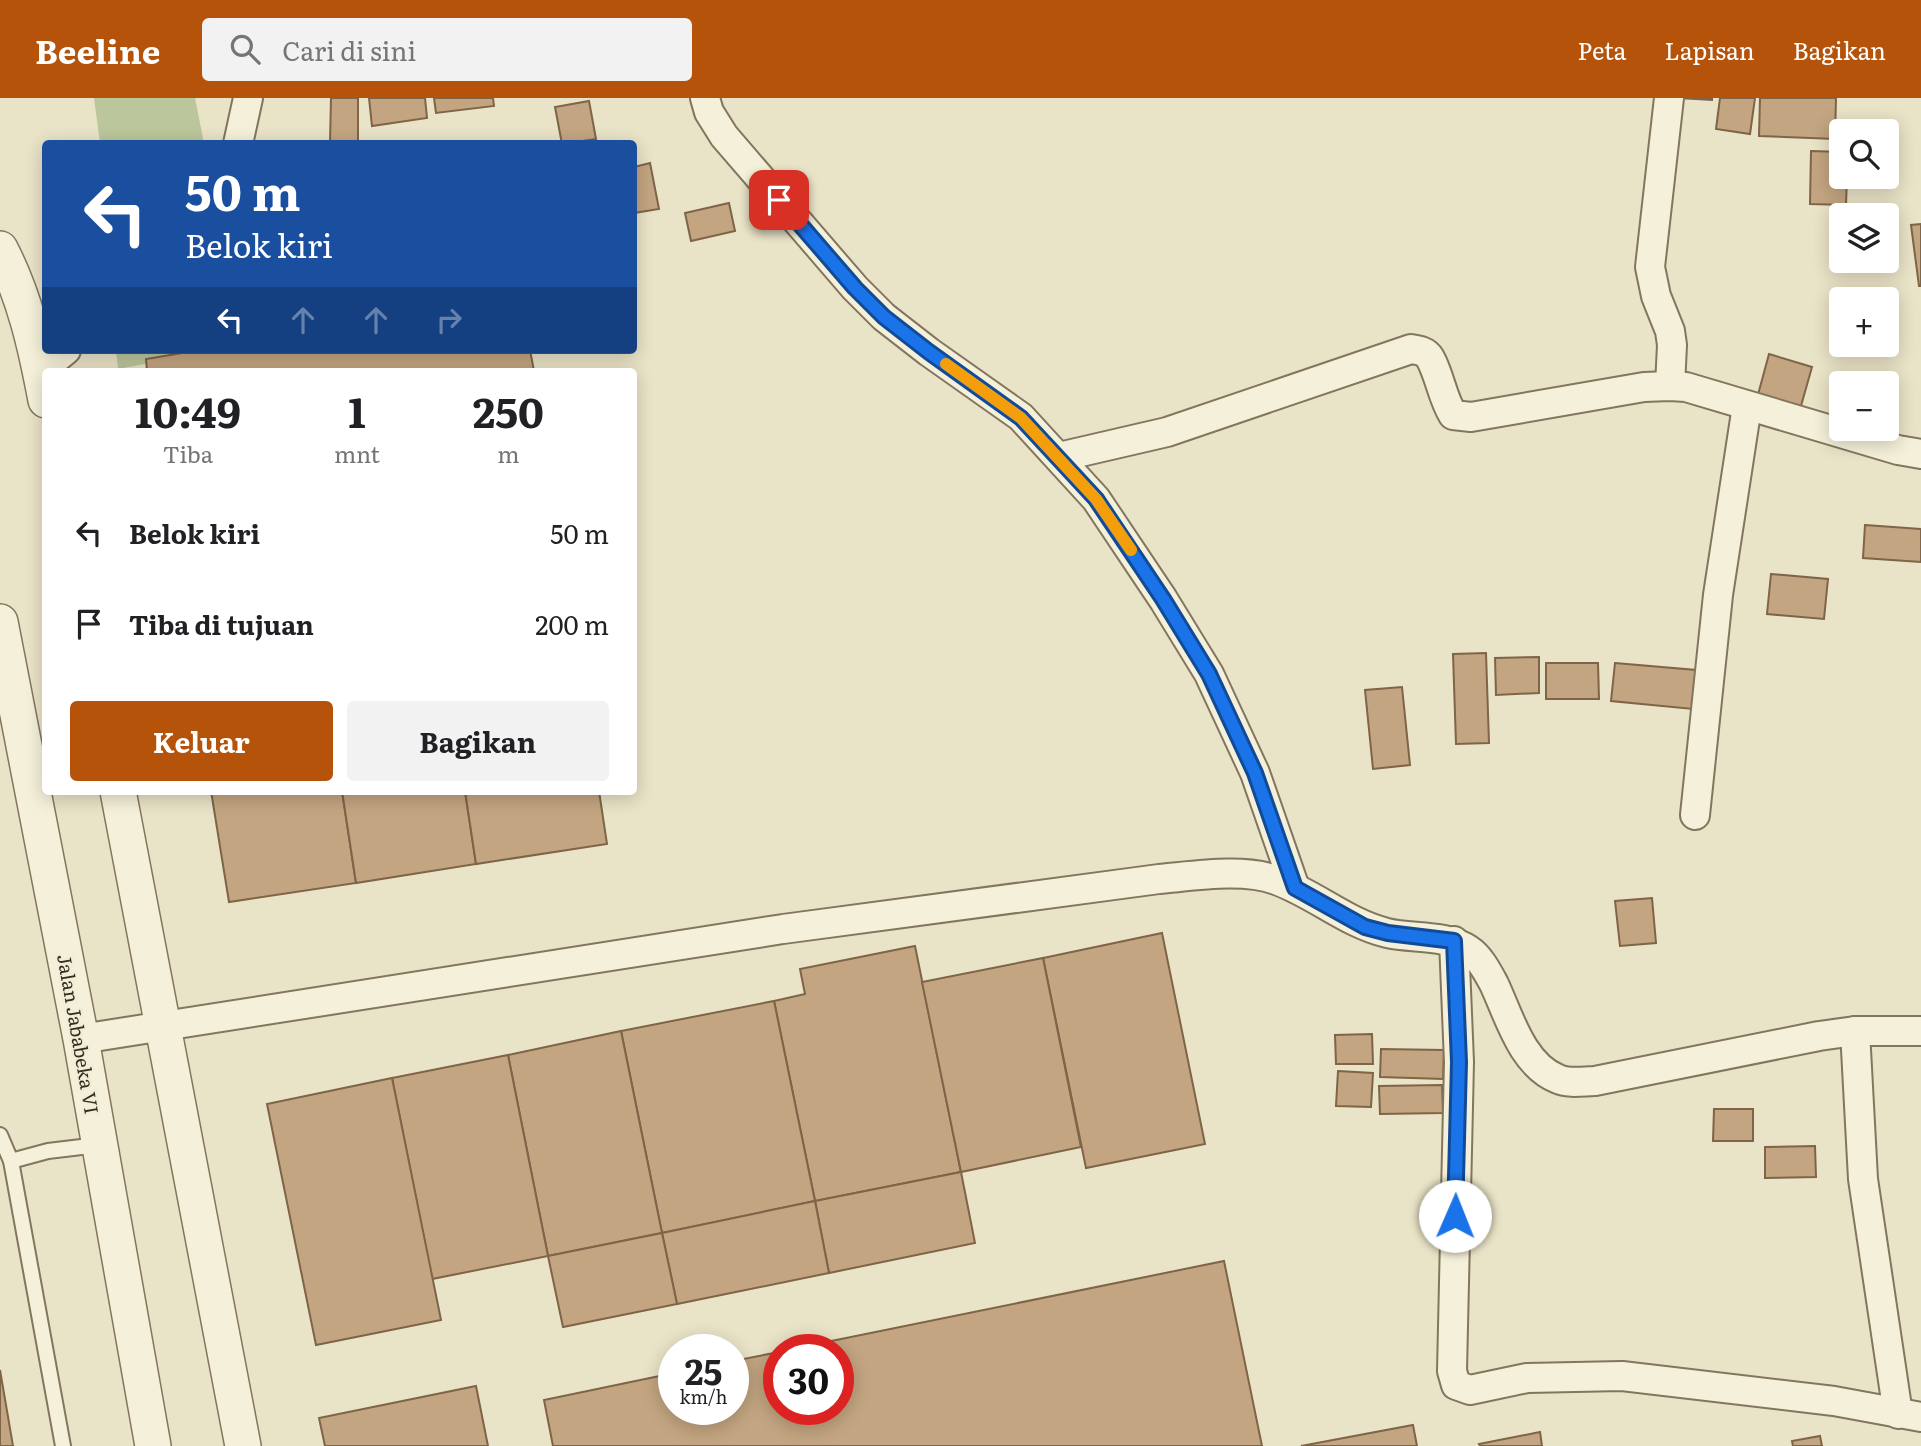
<!DOCTYPE html>
<html lang="id">
<head>
<meta charset="utf-8">
<style>
	body { margin:0; font-family:Literata,serif; background:#f2f2f2; color:#202124; height:100vh; display:flex; flex-direction:column; font-size:26px; white-space:nowrap }
	* { box-sizing:border-box; margin:0 }
	p { font-size:23px; color:#757577 }
	.icon { flex:none; width:38px; height:38px; fill:none; stroke:currentColor; stroke-width:2; stroke-linecap:round; stroke-linejoin:round }
	.map { position:relative; flex:1; overflow:hidden }
	.panel { position:absolute; left:42px; top:270px; width:595px; height:427px; display:flex; flex-direction:column; background:#fff; border-radius:7px; box-shadow:0 4px 18px #0003 }
	.panel>* { flex:none }
	.top-card { position:absolute; left:42px; top:42px; width:595px; height:214px; border-radius:7px; box-shadow:0 4px 18px #0003; background:#1a4fa0; color:#fff; overflow:hidden }
	.fabs { position:absolute; left:1829px; top:21px; display:grid; gap:14px }
	.fabs a { display:grid; place-items:center; width:70px; height:70px; border-radius:7px; background:#fff; box-shadow:0 4px 18px #0003; font-size:35px }
	.speed { position:absolute; left:658px; top:1236px; display:flex; gap:14px; font-size:35px; font-weight:700; text-align:center }
	.speed>* { display:grid; place-content:center; width:91px; height:91px; border-radius:50%; background:#fff; box-shadow:0 4px 18px #0003; line-height:1 }
	.speed small { font-size:18px; font-weight:400 }
	.speed .limit { border:10px solid #d22; background:#fff; color:#111 }
	.pin { position:absolute; display:grid; place-items:center; width:60px; height:60px; color:#fff; margin:-30px; border-radius:14px; box-shadow:0 4px 10px #0006 }
	.me { position:absolute; width:77px; margin:-38px; rotate:1deg; stroke-linejoin:round; filter:drop-shadow(0 0 5px #0008) }
	.turn { display:flex; align-items:center; gap:24px; height:147px; padding:0 28px; font-size:32px }
	.turn .icon { width:91px; height:91px; stroke-width:2.5 }
	.turn b { display:block; font-size:49px; line-height:60px }
	.lanes { display:flex; align-items:center; height:66px; padding:0 28px; background:#0003; justify-content:center; gap:35px; direction:ltr }
	.lanes .off { opacity:.35 }
	.eta { display:flex; justify-content:space-evenly; align-items:center; height:119px; text-align:center }
	.eta b { font-size:42px; font-weight:700; line-height:49px }
	.action { display:flex; gap:14px; margin-top:auto; padding:14px 28px }
	.action a { flex:1; height:80px; border-radius:7px; background:#b45309; color:#fff; font-size:28px; font-weight:700; line-height:80px; text-align:center }
	.action a+a { background:#f2f2f2; color:#202124 }
	ul { padding:0; list-style:none }
	li { display:flex; align-items:center; gap:21px; height:91px; padding:0 28px }
	li div { flex:1 }
	li b { display:block; font-size:26px }
	li em { font-style:normal }
	header { display:flex; align-items:center; gap:42px; box-sizing:border-box; height:98px; padding:0 35px; background:#b45309; color:#fff }
	header strong { font-size:33px }
	nav { display:flex; gap:38px; margin-inline-start:auto; font-size:24px }
	.search { width:490px; height:63px; background:#f2f2f2; display:flex; align-items:center; gap:18px; box-sizing:border-box; padding:0 24px; border-radius:7px; color:#757577; font-size:26px }
	.map>svg:first-child { display:block }
	.green { fill:#bcc69c }
	.building { fill:#c3a581; stroke:#7f6447; stroke-width:2 }
	.lines { fill:none; stroke-linecap:round; stroke-linejoin:round }
	.service-casing { stroke:#82765e; stroke-width:18 }
	.minor-casing { stroke:#82765e; stroke-width:32 }
	.tertiary-casing { stroke:#82765e; stroke-width:38 }
	.service { stroke:#f5f0d9; stroke-width:14 }
	.minor { stroke:#f5f0d9; stroke-width:28 }
	.tertiary { stroke:#f5f0d9; stroke-width:35 }
	.route-casing { stroke:#114b97; stroke-width:18 }
	.route { stroke:#1a73e8; stroke-width:12 }
	.slow { stroke:#f59e0b; stroke-width:12 }
	.labels { text-anchor:middle; dominant-baseline:central; stroke-width:5; stroke-linejoin:round; paint-order:stroke }
	.street-label { font-size:19px; fill:#352d20; stroke:#f1edd6 }
</style>
</head>
<body>
<header>
<strong>Beeline</strong>
<div class="search"><svg class="icon" aria-label="search" viewBox="0 0 24 24"><circle cx="10" cy="10" r="6"/><path d="M15 15l6 6"/></svg>Cari di sini</div>
<nav><a>Peta</a><a>Lapisan</a><a>Bagikan</a></nav>
</header>
<div class="map">
<svg width="1921" height="1348" viewBox="0 0 1921 1348">
	<rect width="100%" height="100%" fill="#e9e3c7"/>
	<g class="green">
		<polygon points="94,0 195,0 204,45 100,45"/>
		<polygon points="116,252 218,252 118,271"/>
	</g>
	<g class="building">
		<polygon points="331,0 358,0 358,45 330,45"/>
		<polygon points="369,0 425,0 427,20 372,28"/>
		<polygon points="434,0 493,0 494,8 436,15"/>
		<polygon points="1678,0 1712,0 1712,2"/>
		<polygon points="1720,0 1755,0 1750,36 1716,31"/>
		<polygon points="1760,0 1836,0 1835,41 1759,38"/>
		<polygon points="589,3 596,41 562,46 555,9"/>
		<polygon points="1811,53 1841,54 1841,79 1847,79 1846,107 1810,106"/>
		<polygon points="650,65 659,111 634,115 634,69"/>
		<polygon points="729,105 735,133 691,143 685,115"/>
		<polygon points="1921,126 1921,188 1919,188 1911,127"/>
		<polygon points="200,252 530,252 534,273 147,273 146,261"/>
		<polygon points="1769,256 1812,269 1799,315 1756,304"/>
		<polygon points="1865,427 1921,431 1921,464 1863,460"/>
		<polygon points="1771,476 1828,481 1824,521 1767,516"/>
		<polygon points="1486,555 1489,645 1456,646 1453,556"/>
		<polygon points="1539,559 1539,595 1496,597 1495,560"/>
		<polygon points="1546,565 1598,565 1599,601 1546,601"/>
		<polygon points="1615,565 1696,572 1693,611 1611,603"/>
		<polygon points="1402,589 1410,667 1373,671 1365,592"/>
		<polygon points="211,693 342,693 356,785 229,804"/>
		<polygon points="342,693 465,693 476,766 356,785"/>
		<polygon points="465,693 599,693 607,746 476,766"/>
		<polygon points="1652,800 1656,845 1620,848 1615,803"/>
		<polygon points="1162,835 1205,1046 1086,1070 1043,860"/>
		<polygon points="915,848 961,1074 815,1103 774,903 805,896 800,871"/>
		<polygon points="1043,860 1081,1049 961,1074 922,884"/>
		<polygon points="774,903 815,1103 662,1135 621,933"/>
		<polygon points="621,933 662,1135 548,1158 508,957"/>
		<polygon points="1372,936 1373,966 1336,966 1335,937"/>
		<polygon points="1381,951 1444,952 1443,981 1380,979"/>
		<polygon points="508,957 548,1158 432,1181 392,980"/>
		<polygon points="1338,973 1373,975 1371,1009 1336,1008"/>
		<polygon points="392,980 441,1222 316,1247 267,1006"/>
		<polygon points="1442,987 1443,1015 1380,1016 1379,988"/>
		<polygon points="1714,1011 1753,1011 1753,1043 1713,1043"/>
		<polygon points="1815,1048 1816,1079 1765,1080 1765,1049"/>
		<polygon points="961,1074 975,1145 829,1175 815,1103"/>
		<polygon points="815,1103 829,1175 677,1206 662,1135"/>
		<polygon points="662,1135 677,1206 563,1229 548,1158"/>
		<polygon points="1224,1163 1262,1348 553,1348 544,1302 674,1275 674,1311 733,1311 733,1263 779,1254 779,1311 838,1311 838,1251 792,1251"/>
		<polygon points="0,1272 13,1348 0,1348"/>
		<polygon points="476,1288 488,1348 325,1348 319,1320"/>
		<polygon points="1413,1327 1417,1348 1301,1348"/>
		<polygon points="1540,1334 1542,1348 1480,1348 1479,1346"/>
		<polygon points="1820,1338 1822,1348 1793,1348 1792,1343"/>
	</g>
	<g class="lines">
		<defs>
			<g id="service">
				<polyline points="0,1037 11,1063 63,1348"/>
				<polyline points="11,1063 48,1053 98,1047"/>
			</g>
			<g id="minor">
				<polyline points="705,0 709,14 724,38 855,190 884,219 929,254 1021,319 1096,401 1163,501 1209,576 1255,675 1295,790"/>
				<polyline points="1669,0 1650,169 1656,198 1670,233 1672,247 1670,288"/>
				<polyline points="238,46 248,0"/>
				<polyline points="40,273 66,252"/>
				<path d="M1059 359 1167 334 1411 251C1418 252 1426 253 1430 260 1440 278 1442 299 1453 317L1471 319 1644 289 1670 288 1686 289 1898 352 1921 356"/>
				<polyline points="1695,717 1718,497 1747,308"/>
				<polyline points="1454,843 1459,964 1452,1273 1456,1287 1470,1292 1527,1280 1622,1278 1834,1303 1921,1319"/>
				<polyline points="1855,933 1863,1081 1898,1316"/>
				<path d="M81 941 783 831 1159 781C1194 778 1243 770 1276 782 1315 796 1346 825 1387 835 1413 841 1446 836 1469 852 1480 859 1488 875 1494 886 1509 918 1522 967 1558 981 1569 986 1584 983 1595 983L1819 938 1855 933H1921"/>
			</g>
			<g id="tertiary">
				<path d="M0 151C25 199 36 249 46 302"/>
				<polyline points="0,524 81,941 153,1348"/>
				<polyline points="118,693 243,1348"/>
			</g>
		</defs>
		<use href="#service" class="service-casing"/>
		<use href="#minor" class="minor-casing"/>
		<use href="#tertiary" class="tertiary-casing"/>
		<use href="#service" class="service"/>
		<use href="#minor" class="minor"/>
		<use href="#tertiary" class="tertiary"/>
	</g>
	<g class="lines">
		<defs>
			<polyline id="route" points="779,102 855,190 884,219 929,254 1021,320 1096,401 1163,501 1209,576 1255,675 1295,790 1365,829 1388,835 1454,843 1459,964 1455,1118"/>
		</defs>
		<use href="#route" class="route-casing"/>
		<use href="#route" class="route"/>
		<polyline class="slow" points="946,266 1021,320 1096,401 1131,452"/>
	</g>
	<g class="labels">
		<g class="street-label">
			<text transform="translate(79 936) rotate(80)">Jalan Jababeka VI</text>
		</g>
	</g>
</svg>
<div class="fabs">
<a><svg class="icon" aria-label="search" viewBox="0 0 24 24"><circle cx="10" cy="10" r="6"/><path d="M15 15l6 6"/></svg></a>
<a><svg class="icon" aria-label="layers" viewBox="0 0 24 24"><path d="M12 4l9 5-9 5-9-5zM3 14l9 5 9-5"/></svg></a>
<a>+</a>
<a>−</a>
</div>
<div class="speed"><div>25<small>km/h</small></div><div class="limit">30</div></div>
<div class="pin" style="left:779px;top:102px;background:#d93025"><svg class="icon" aria-label="arrive" viewBox="0 0 24 24"><path d="M6 21V4h12l-3 4 3 4H6"/></svg></div>
<svg class="me" style="left:1455px;top:1118px" viewBox="-20 -20 40 40"><circle r="19" fill="#fff"/><path d="M0-13L10 11 0 6-10 11z" fill="#1a73e8"/></svg>
<div class="top-card">
<div class="turn"><svg class="icon" aria-label="left" viewBox="0 0 24 24"><path d="M17 20v-9H6M10 6l-5 5 5 5"/></svg><div><b>50 m</b>Belok kiri</div></div>
<div class="lanes"><svg class="icon" aria-label="left" viewBox="0 0 24 24"><path d="M17 20v-9H6M10 6l-5 5 5 5"/></svg><svg class="icon off" aria-label="ahead" viewBox="0 0 24 24"><path d="M12 20V5M6 11l6-6 6 6"/></svg><svg class="icon off" aria-label="ahead" viewBox="0 0 24 24"><path d="M12 20V5M6 11l6-6 6 6"/></svg><svg class="icon off" aria-label="right" viewBox="0 0 24 24"><path d="M7 20v-9h11M14 6l5 5-5 5"/></svg></div>
</div>
<section class="panel">
<div class="eta">
<div><b>10:49</b><p>Tiba</p></div>
<div><b>1</b><p>mnt</p></div>
<div><b>250</b><p>m</p></div>
</div>
<ul>
<li><svg class="icon" aria-label="left" viewBox="0 0 24 24"><path d="M17 20v-9H6M10 6l-5 5 5 5"/></svg><div><b>Belok kiri</b></div><em>50 m</em></li>
<li><svg class="icon" aria-label="arrive" viewBox="0 0 24 24"><path d="M6 21V4h12l-3 4 3 4H6"/></svg><div><b>Tiba di tujuan</b></div><em>200 m</em></li>
</ul>
<div class="action"><a>Keluar</a><a>Bagikan</a></div>
</section>
</div>
</body>
</html>
